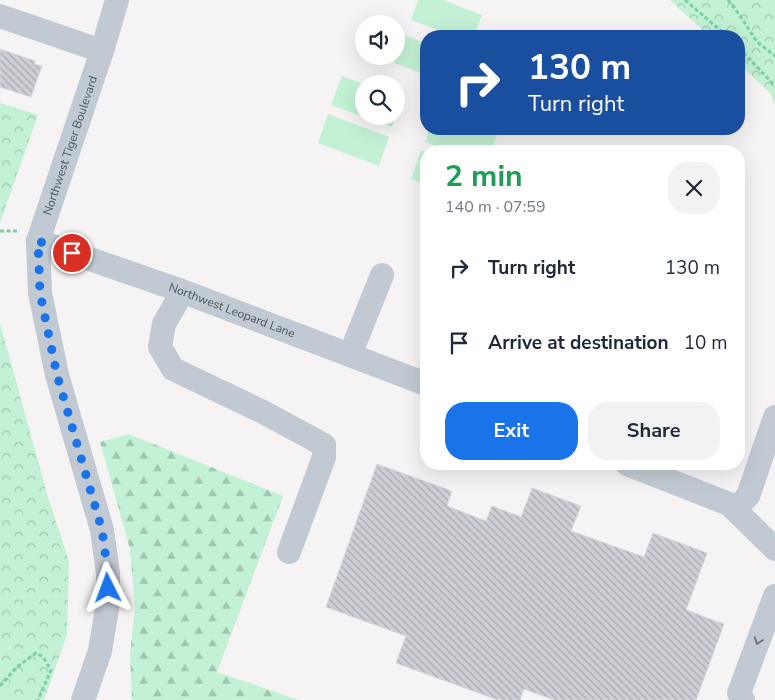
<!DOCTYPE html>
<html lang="en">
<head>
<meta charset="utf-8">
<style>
	body { margin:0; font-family:"Nunito Sans",sans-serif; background:#f2f2f3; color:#1f2937; height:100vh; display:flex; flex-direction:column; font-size:19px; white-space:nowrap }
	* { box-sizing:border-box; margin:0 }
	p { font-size:16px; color:#747a83 }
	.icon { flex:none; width:28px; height:28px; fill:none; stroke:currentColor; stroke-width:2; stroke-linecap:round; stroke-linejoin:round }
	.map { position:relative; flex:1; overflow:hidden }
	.details { position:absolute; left:420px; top:145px; width:325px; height:325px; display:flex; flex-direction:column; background:#fff; border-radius:20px; box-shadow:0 5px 20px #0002 }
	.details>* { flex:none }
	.top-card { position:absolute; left:420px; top:30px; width:325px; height:105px; border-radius:20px; box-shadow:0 5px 20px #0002; background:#1a4fa0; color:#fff; overflow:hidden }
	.buttons { position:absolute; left:355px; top:15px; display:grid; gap:10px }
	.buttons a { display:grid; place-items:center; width:50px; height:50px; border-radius:50%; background:#fff; box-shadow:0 5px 20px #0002; font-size:25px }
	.pin { position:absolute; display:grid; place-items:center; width:42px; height:42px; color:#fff; margin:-21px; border:2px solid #fff; border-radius:50%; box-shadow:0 1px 5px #0007 }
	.me { position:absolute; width:55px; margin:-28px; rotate:357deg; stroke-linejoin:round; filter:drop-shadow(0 0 4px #0008) }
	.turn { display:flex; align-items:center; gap:18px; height:105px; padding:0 25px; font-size:22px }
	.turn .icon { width:65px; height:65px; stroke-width:2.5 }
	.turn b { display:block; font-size:35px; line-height:42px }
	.round { display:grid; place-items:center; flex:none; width:52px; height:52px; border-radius:20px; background:#f2f2f3 }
	.head { display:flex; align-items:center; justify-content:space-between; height:85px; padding:0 25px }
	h1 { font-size:30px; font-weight:700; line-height:38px; color:#1e9e55 }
	.action { display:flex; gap:10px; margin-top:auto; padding:10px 25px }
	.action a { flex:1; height:58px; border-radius:20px; background:#1a73e8; color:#fff; font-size:20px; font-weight:700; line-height:58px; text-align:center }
	.action a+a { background:#f2f2f3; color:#1f2937 }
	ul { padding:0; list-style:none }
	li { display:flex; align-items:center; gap:15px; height:75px; padding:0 25px }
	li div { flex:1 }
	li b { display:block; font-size:19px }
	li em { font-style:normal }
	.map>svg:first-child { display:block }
	.grass { fill:#c3f1d5 }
	.forest { fill:url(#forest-firs) }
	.park { fill:url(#park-crowns) }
	.building { fill:url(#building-back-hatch); stroke:#d7d9de }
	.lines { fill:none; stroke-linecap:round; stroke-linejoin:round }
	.path { stroke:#7ad0a6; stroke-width:3; stroke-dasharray:4 2.5; stroke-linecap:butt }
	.minor { stroke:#c1cad2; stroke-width:24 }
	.oneway { stroke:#6e7983 }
	.route { stroke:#1a73e8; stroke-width:9; stroke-dasharray:0 16.2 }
	.labels { text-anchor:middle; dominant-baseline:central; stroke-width:4; stroke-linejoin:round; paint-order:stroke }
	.street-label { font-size:12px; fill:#4a5661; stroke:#fff }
</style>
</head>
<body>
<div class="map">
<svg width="775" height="700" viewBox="0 0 775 700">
	<defs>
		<pattern id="forest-firs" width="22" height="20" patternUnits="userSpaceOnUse" patternTransform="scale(1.25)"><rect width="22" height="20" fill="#c3f1d5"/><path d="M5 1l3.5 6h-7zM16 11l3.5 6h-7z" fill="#a0c6b0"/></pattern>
		<pattern id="park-crowns" width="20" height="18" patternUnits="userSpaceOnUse" patternTransform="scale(1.25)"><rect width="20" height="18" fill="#c3f1d5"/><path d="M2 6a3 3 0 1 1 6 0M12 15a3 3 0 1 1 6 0" fill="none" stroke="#a0c6b0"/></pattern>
		<pattern id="building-back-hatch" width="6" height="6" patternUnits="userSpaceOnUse" patternTransform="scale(1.25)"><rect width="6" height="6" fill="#cdcfd5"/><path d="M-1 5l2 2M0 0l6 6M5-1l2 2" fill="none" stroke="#a8abb0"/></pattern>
	</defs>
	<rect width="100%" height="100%" fill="#f5f3f3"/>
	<g class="grass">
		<polygon points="418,0 443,0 482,15 474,36 455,36 411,20"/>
		<polygon points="404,35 426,43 426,75 394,63"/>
		<polygon points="342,76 364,84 364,116 396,116 396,96 403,98 392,127 331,105"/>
		<polygon points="328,114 389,137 379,166 318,143"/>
		<polygon points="430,129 479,129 497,135 491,151 451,151 425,142"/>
		<polygon points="421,150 426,152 426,185 411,179"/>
	</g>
	<polygon class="forest" points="129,434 283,496 217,672 299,700 132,700 130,653 135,608 130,549 100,442"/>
	<g class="park">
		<polygon points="670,0 775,0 775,104 770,93 739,64 739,36 709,36"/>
		<polygon points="0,103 38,115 0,223"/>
		<polygon points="0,323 48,497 69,561 67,635 44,700 0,700"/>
	</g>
	<g class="building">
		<polygon points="0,49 35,61 34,64 42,66 31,97 0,87"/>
		<polygon points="377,464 452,491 447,506 486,521 492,506 521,517 532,488 581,506 571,531 644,557 653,533 707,553 686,610 724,624 696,700 554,700 524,689 520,700 498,700 396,663 406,636 326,607"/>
	</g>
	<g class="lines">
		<g class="path">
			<polyline points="685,0 727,36"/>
			<polyline points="728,0 739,14 757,42 775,56"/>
			<polyline points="739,48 775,86"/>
			<polyline points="0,231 19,231"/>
			<polyline points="0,686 17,667 36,653 43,657 51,670 38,700"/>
		</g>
		<g class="minor">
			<polyline points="0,16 102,51"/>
			<path id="s1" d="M38 241 179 290 426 384"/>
			<polyline points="179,290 176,303 164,324 160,347 173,369 263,412 324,445 324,457 289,552"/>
			<polyline points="350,355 382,275"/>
			<polyline points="627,464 729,504 775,549"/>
			<polyline points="735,509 748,496 775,417"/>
			<path id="s2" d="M83 700 100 651 108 603V573L102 530 57 375 40 293 38 241 102 51 117 0"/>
			<polyline points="743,700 739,693 775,596"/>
		</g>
	</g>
	<defs><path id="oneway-chevron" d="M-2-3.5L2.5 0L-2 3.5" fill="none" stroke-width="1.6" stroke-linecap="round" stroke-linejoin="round" transform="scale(1.25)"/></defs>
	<use class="oneway" href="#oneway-chevron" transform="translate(758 641) rotate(110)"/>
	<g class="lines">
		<polyline class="route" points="72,253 38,241 40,293 57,375 102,530 108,573 108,588"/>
	</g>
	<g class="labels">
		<g class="street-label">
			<text stroke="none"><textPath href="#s2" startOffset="572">Northwest Tiger Boulevard</textPath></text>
			<text stroke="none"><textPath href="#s1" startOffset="206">Northwest Leopard Lane</textPath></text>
		</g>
	</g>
</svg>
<div class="buttons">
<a><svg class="icon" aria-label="sound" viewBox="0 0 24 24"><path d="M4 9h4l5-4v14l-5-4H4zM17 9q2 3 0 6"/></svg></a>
<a><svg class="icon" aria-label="search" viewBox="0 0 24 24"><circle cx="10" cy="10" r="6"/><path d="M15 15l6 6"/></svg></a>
</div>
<div class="pin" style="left:72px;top:253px;background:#d93025"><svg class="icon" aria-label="arrive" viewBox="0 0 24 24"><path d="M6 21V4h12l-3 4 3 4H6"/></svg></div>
<svg class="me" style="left:108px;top:588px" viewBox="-20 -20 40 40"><path d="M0-17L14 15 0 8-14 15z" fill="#1a73e8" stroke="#fff" stroke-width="4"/></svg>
<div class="top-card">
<div class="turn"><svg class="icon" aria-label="right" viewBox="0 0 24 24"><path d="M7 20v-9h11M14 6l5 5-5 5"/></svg><div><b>130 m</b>Turn right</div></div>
</div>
<section class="details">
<div class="head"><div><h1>2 min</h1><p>140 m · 07:59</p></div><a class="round"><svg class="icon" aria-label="close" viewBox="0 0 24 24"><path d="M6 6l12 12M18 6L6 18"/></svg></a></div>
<ul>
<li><svg class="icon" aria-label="right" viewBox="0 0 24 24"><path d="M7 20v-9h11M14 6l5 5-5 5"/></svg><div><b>Turn right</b></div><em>130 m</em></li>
<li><svg class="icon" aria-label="arrive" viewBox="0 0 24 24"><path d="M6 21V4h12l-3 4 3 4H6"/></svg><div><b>Arrive at destination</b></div><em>10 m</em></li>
</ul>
<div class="action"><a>Exit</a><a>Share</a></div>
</section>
</div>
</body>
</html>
